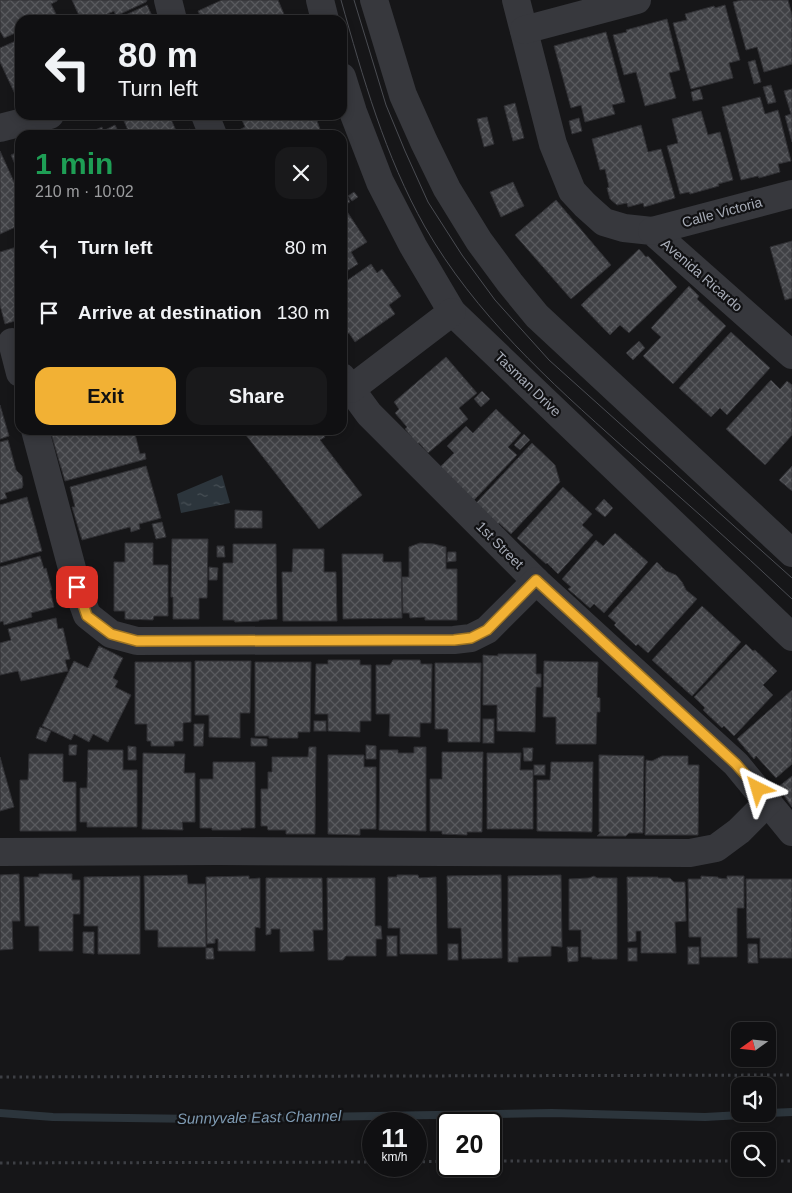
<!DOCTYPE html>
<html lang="en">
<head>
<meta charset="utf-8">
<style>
	body { margin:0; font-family:Helvetica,sans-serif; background:#19191b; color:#f1f3f6; height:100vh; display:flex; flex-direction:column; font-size:19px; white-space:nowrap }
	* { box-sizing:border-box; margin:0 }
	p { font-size:16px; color:#9c9d9f }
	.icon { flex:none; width:28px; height:28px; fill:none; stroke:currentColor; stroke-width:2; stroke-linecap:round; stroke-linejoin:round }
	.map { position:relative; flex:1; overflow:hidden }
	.sheet { position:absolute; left:15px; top:130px; width:332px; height:305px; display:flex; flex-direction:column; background:#101012; border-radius:15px; box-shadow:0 2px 8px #0003,0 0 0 1px #303032 }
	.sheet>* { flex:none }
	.top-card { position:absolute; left:15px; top:15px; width:332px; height:105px; border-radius:15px; box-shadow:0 2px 8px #0003,0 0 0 1px #303032; background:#101012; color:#f1f3f6; overflow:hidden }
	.needle { width:32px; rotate:255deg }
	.buttons { position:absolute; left:731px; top:1022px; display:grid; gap:10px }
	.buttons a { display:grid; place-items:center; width:45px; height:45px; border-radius:10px; background:#101012; box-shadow:0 2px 8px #0003,0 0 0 1px #303032; font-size:25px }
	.speed { position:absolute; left:362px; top:1112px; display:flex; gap:10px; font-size:25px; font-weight:700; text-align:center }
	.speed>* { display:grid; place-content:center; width:65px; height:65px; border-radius:50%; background:#101012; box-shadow:0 2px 8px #0003,0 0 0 1px #303032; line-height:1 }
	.speed small { font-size:12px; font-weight:400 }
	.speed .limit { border:2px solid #111; border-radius:8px; background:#fff; color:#111 }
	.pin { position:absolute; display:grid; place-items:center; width:42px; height:42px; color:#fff; margin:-21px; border-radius:10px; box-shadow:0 2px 8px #0006 }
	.me { position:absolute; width:55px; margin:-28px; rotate:320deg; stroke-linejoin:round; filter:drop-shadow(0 0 4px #0008) }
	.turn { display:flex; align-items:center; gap:18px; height:105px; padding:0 20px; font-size:22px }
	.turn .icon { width:65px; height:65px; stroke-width:2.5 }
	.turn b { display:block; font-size:35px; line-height:42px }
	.round { display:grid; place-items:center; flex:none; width:52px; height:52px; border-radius:15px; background:#19191b }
	.head { display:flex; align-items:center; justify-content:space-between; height:85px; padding:0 20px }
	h1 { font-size:30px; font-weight:700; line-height:38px; color:#1e9e55 }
	.button { display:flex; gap:10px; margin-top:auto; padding:10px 20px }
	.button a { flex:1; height:58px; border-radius:15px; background:#f2b134; color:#111; font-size:20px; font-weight:700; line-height:58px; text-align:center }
	.button a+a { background:#19191b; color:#f1f3f6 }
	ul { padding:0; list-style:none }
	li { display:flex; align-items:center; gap:15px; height:65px; padding:0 20px }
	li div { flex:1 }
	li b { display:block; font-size:19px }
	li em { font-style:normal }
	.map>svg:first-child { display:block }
	.water { fill:url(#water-ripples) }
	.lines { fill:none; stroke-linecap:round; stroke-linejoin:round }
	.stream { stroke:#2c353c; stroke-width:8 }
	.building { fill:url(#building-cross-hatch); stroke:#303034 }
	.path { stroke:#3d3f44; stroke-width:3; stroke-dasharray:2.5 4; stroke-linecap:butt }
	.minor { stroke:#37383d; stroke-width:28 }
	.tram { stroke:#4a4c52; stroke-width:1 }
	.route-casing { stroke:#9d7322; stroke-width:12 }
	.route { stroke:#f2b134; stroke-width:9 }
	.labels { text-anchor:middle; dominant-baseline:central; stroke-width:4.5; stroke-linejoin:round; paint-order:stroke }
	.street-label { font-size:14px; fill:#a8adb8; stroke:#111113 }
	.water-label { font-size:15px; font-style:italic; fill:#7f9bb3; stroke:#111113 }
</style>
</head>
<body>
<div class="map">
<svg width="792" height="1193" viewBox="0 0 792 1193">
	<defs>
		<pattern id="water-ripples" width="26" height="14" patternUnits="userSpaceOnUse" patternTransform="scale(1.25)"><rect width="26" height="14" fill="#2c353c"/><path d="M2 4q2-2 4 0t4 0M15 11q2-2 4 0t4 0" fill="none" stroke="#485056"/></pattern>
		<pattern id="building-cross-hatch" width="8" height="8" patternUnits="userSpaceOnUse" patternTransform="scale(1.25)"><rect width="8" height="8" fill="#404145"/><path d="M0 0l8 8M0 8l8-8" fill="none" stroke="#595a5e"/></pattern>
	</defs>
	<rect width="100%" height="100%" fill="#161618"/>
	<polygon class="water" points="222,475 230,503 181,513 177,494"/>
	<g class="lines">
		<g class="stream">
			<polyline points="0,1113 53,1117 201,1119 552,1113 705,1117 759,1114"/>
			<polyline points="768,1113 792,1112"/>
		</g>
	</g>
	<g class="building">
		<polygon points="0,0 57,0 57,1 51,4 56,14 43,20 20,20 20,31 4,38 0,31"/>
		<polygon points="72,0 147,0 146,2 116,16 114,11 95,20 81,20"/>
		<polygon points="222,0 278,0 286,19 284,20 202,20 198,11"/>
		<polygon points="742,0 788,0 792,15 792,64 764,72 757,47 746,50 733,2"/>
		<polygon points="147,5 154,20 115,20"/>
		<polygon points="725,5 740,60 729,63 733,78 691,89 673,23 687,20 685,14 714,6 715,8"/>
		<polygon points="667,19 680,70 669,73 676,98 645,106 636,72 624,75 613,35 627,32 626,30"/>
		<polygon points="606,32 625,102 612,105 615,114 585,122 581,105 571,108 554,46"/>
		<polygon points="20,39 20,94 19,92 15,94 0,62 0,48"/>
		<polygon points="755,60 761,82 754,84 748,62"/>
		<polygon points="771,85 776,102 768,104 763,87"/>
		<polygon points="700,89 703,99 693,101 691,92"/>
		<polygon points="792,89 792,142 785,116 791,114 784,91"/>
		<polygon points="760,97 765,114 778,110 791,161 778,164 780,172 759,178 758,176 741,180 722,107"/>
		<polygon points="515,103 524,138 513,141 504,106"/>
		<polygon points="701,111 708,135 720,132 733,180 718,184 719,186 690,194 689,192 680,194 667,146 678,143 672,119"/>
		<polygon points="138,115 169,115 178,135 190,129 192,135 130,135 124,121"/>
		<polygon points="256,115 315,115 322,135 241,135 239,130 245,127 242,120"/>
		<polygon points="487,117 494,144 484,147 477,119"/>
		<polygon points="579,118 582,131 572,134 569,121"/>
		<polygon points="115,125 120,135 84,135 102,127 103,131"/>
		<polygon points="641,125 648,152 661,149 675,198 644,207 643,203 628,207 627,203 617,205 610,199 607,188 609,187 605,169 600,170 592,139"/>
		<polygon points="0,151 20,195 20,225 0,234"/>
		<polygon points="20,151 20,176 11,155"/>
		<polygon points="513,182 524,206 501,217 490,192"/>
		<polygon points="354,192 358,197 352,201 348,196"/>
		<polygon points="346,194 350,202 342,206 342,197"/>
		<polygon points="556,200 611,265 571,299 515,235"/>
		<polygon points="346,210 367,242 351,252 358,264 342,274 342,212"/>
		<polygon points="792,241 792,298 785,300 770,247"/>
		<polygon points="20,246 20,322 18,322 18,320 5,324 0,305 0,252"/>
		<polygon points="639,249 646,257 648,256 677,287 629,333 620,325 610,335 581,305"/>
		<polygon points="371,264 377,273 382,269 401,296 389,305 395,314 355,342 349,333 342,337 342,284"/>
		<polygon points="689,286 699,296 697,299 726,326 673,384 643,356 661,337 651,328"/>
		<polygon points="731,332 770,368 727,415 720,408 711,417 679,388"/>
		<polygon points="639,341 645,348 633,360 626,353"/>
		<polygon points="446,357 477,393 459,408 468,419 428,453 419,443 417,444 405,429 407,427 395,413 399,409 394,402"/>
		<polygon points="771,380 780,389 787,381 792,385 792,435 765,465 726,429"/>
		<polygon points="482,391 490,399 481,407 474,399"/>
		<polygon points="0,405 9,436 0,439"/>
		<polygon points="496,409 521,433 508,447 517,455 474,500 438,469 454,453 447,446 466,426 473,433"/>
		<polygon points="50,430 134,430 140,454 145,453 146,459 65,481"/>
		<polygon points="242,430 320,430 325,437 320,440 362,495 319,529"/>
		<polygon points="524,434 530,440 520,450 514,445"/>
		<polygon points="8,440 16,470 22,476 23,485 22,488 5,493 7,498 0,500 0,442"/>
		<polygon points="532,443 555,465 560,482 511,534 499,523 498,526 475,504"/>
		<polygon points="146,466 161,518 139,524 140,529 131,532 130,527 82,540 72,507 75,507 70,487"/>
		<polygon points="792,466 792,491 779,480"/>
		<polygon points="563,487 592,514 582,525 593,535 558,574 547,563 546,564 517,538"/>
		<polygon points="27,497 42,551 0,563 0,505"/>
		<polygon points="604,499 613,508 605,517 595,509"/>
		<polygon points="235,510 262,511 262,528 235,528"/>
		<polygon points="162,522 166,537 156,539 152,524"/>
		<polygon points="615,533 648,562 604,613 594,604 590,608 568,589 571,587 562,579 596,540 603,546"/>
		<polygon points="172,539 208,539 207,598 199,598 199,619 173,619 173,597 171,597"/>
		<polygon points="125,543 153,543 153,565 168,565 168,616 154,616 153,620 125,619 125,611 114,611 114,562 125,562"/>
		<polygon points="420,543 434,544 446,547 446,569 457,569 457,620 425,620 425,617 410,618 409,613 403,613 402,577 409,577 409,547"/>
		<polygon points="233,544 276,544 277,619 259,620 259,621 235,622 234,620 223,620 223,563 233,563"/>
		<polygon points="217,546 224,546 225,557 217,557"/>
		<polygon points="293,549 324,549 324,572 336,572 337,621 283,621 282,572 292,572"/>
		<polygon points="448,552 456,552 456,561 447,562"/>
		<polygon points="342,554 383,554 383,562 401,562 402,618 343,619"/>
		<polygon points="40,556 44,569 46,568 52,590 50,590 54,607 31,613 32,617 4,625 3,621 0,622 0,567"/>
		<polygon points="657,562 666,571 676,575 682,582 686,590 697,599 648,653 638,644 636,646 614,625 616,623 608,616"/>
		<polygon points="209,567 218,568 217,580 209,580"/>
		<polygon points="702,606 741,642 692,696 652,660"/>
		<polygon points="56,618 58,629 63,628 70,659 65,660 68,671 21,681 18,671 0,675 0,643 11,640 8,629"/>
		<polygon points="746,644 753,651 755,650 777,671 763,685 773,695 734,736 724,726 722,728 703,710 705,708 694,697"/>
		<polygon points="99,646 123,658 113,678 118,681 115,687 131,695 108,742 93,734 89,742 74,734 71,740 42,726 74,661 88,668"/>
		<polygon points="498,654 536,654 536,674 541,674 541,687 536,687 535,732 497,731 497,705 483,705 483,655 498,656"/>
		<polygon points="328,660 360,660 360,665 371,665 371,721 360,721 360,732 328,731 328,714 315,714 316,664 328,664"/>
		<polygon points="393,660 420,660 421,664 432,664 431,723 420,723 420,737 389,736 390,714 376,714 376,665 390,665"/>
		<polygon points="195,661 251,661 250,713 240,713 240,738 209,737 209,715 195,715"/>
		<polygon points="544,661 598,662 597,697 600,698 600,712 597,712 596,744 556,744 556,717 543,717"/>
		<polygon points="135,662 191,662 191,722 183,723 183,741 174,741 174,746 151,746 151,741 147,741 147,724 135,724"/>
		<polygon points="255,662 311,662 310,732 298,732 298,738 269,738 269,736 255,736"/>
		<polygon points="435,663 481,663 480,742 448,742 448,729 435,729"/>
		<polygon points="792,690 792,764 776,778 756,756 754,759 737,739"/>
		<rect x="483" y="719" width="11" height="24"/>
		<rect x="314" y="721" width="12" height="10"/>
		<polygon points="194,724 204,724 203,746 194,746"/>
		<polygon points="40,727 51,731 46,742 36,738"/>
		<polygon points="251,738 267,739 267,746 251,746"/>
		<polygon points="69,745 77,745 76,755 69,755"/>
		<polygon points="366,745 376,746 376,759 366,759"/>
		<polygon points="128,746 136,747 136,760 128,760"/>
		<polygon points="309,747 316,747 315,834 286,834 286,830 268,830 267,826 261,826 261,789 268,789 268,772 272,772 272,757 308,757"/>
		<polygon points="414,747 426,747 426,831 379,830 380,750 398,750 398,753 414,753"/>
		<polygon points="523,748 533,748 532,761 524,761"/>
		<polygon points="88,750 123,750 123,770 137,770 137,827 87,827 87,822 80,822 80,788 87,788"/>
		<polygon points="442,752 483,752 482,832 467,832 467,835 442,834 442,831 430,831 430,779 442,779"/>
		<polygon points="143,753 185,754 184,773 195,773 195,822 182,822 183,830 142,829"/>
		<polygon points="487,753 521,753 520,770 533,770 533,829 487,829"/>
		<polygon points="29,754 63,754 63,782 76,782 76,831 20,831 20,780 28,780"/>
		<polygon points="328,755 364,755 364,767 376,767 376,829 360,829 360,835 328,834"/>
		<polygon points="599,755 644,756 643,833 629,833 626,836 597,836 601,832 599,832"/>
		<polygon points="662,756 688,756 688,765 699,765 698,835 645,835 646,760 652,761"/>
		<polygon points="0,757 14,807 0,811"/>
		<polygon points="213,762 255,762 255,828 241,828 241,830 212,830 212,828 200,828 200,779 213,779"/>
		<polygon points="551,762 593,762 592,832 537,831 537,780 550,780"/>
		<rect x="534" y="765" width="11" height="10"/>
		<polygon points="792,776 792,807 778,787"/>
		<polygon points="19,874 20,921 12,921 13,949 0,950 0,875"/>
		<polygon points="39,874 72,874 72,880 80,880 80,914 73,914 73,951 39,951 39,926 25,926 24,877 39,877"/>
		<polygon points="187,875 188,884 205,884 206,947 158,947 158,930 145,930 144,876"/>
		<polygon points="397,875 418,875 419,878 436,877 437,954 400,954 400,928 388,928 388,877 397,877"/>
		<polygon points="501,875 502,958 462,959 461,928 448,928 447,876"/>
		<polygon points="561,875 562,947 551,946 551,956 518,957 518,962 508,962 508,876"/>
		<polygon points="140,876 140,954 98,954 98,926 84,926 84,877"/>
		<polygon points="249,876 249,879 260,878 260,928 255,927 255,951 218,951 218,939 215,939 215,943 207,944 206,877"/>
		<polygon points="594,876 597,878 617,878 617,959 592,959 592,957 581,957 581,930 569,930 569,879 589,878"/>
		<polygon points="701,876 718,877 718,878 727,879 727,876 744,876 744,908 737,908 737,957 701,957 701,937 689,937 688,879 701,879"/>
		<polygon points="627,877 658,877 658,878 670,878 674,882 685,882 686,921 675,922 676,953 641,953 641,931 636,931 636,941 628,942"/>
		<polygon points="266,878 322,878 323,930 313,930 314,951 280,952 280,929 271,929 271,934 266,935"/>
		<polygon points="327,878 375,878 375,926 381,926 382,939 376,939 376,956 346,956 343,960 328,960"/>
		<polygon points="746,879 792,879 792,958 760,958 760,938 747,938"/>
		<polygon points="83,932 94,932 94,954 83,953"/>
		<rect x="387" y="936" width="10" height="20"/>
		<rect x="448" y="944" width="10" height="16"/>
		<polygon points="748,944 757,944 758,963 748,963"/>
		<polygon points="567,947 578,947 578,961 568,962"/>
		<rect x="688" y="947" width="11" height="17"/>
		<polygon points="206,948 213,948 214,959 206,959"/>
		<rect x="628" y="948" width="9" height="13"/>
	</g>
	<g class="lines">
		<g class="path">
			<polyline points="0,1077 792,1075"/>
			<polyline points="491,1161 740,1161"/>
			<polyline points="768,1161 792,1161"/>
			<polyline points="416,1162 449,1161"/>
			<polyline points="0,1163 374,1162"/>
		</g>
		<g class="minor">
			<polyline points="168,0 173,20"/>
			<polyline points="320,0 325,20"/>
			<polyline points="374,0 403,95 424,142 447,189 479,241 510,283 537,316 792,553"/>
			<polyline points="516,0 553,144 572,191 585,205 604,222 624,228 652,231 792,355"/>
			<polyline points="524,30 637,0"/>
			<polyline points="342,77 353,112 380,182 413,246 452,312 792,637"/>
			<polyline points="205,115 213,135"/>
			<polyline points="0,128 50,115"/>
			<polyline points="652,231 792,194"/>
			<polyline points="12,342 20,373"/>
			<polyline points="342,377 369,414 536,581 736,764 792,832"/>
			<polyline points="351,389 452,312"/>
			<polyline points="35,430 77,587 87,615 111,634 137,641 454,640 471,638 487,630 536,581"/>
			<polyline points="0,852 218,851 690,853 716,848 739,831 768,802"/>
		</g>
		<g class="tram">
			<path d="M341 0C363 78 385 156 425 227 475 314 549 381 623 447 680 497 737 547 792 599"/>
			<polyline points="354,0 386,105 405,151 428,202 462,255 495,300 549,360 792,578"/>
		</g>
	</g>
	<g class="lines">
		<defs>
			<polyline id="route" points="77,587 87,616 111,634 137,641 454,640 471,638 487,630 536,580 736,764 758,789"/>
		</defs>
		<use href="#route" class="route-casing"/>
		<use href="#route" class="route"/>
	</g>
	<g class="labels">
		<g class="street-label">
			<text transform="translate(722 212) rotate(-15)">Calle Victoria</text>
			<text transform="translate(702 275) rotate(41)">Avenida Ricardo</text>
			<text transform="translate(528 384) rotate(44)">Tasman Drive</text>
			<text transform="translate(500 545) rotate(45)">1st Street</text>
		</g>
		<g class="water-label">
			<text transform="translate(259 1117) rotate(-1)">Sunnyvale East Channel</text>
		</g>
	</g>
</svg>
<div class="buttons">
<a><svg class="needle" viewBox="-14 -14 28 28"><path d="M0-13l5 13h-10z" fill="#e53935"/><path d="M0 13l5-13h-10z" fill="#9c9d9f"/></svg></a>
<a><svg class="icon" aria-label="sound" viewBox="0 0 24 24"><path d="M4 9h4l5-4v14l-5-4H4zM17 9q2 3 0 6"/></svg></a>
<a><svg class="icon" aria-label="search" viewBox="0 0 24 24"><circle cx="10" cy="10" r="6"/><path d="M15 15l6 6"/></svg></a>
</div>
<div class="speed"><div>11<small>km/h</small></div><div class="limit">20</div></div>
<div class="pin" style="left:77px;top:587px;background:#d93025"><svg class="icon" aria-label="arrive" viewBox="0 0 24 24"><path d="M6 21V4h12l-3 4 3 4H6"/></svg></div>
<svg class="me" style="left:758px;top:789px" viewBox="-20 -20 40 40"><path d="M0-17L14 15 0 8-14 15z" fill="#f2b134" stroke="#fff" stroke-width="4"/></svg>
<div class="top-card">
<div class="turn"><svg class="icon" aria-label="left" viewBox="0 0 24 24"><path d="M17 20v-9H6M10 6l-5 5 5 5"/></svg><div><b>80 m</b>Turn left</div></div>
</div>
<section class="sheet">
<div class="head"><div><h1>1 min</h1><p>210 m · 10:02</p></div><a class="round"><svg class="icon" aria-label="close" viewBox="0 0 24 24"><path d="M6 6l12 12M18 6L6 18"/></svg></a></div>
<ul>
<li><svg class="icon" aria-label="left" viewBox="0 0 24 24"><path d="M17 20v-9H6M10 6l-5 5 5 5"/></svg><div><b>Turn left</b></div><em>80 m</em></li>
<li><svg class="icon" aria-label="arrive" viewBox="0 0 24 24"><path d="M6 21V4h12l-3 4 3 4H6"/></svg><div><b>Arrive at destination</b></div><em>130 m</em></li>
</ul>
<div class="button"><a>Exit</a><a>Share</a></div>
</section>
</div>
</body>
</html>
